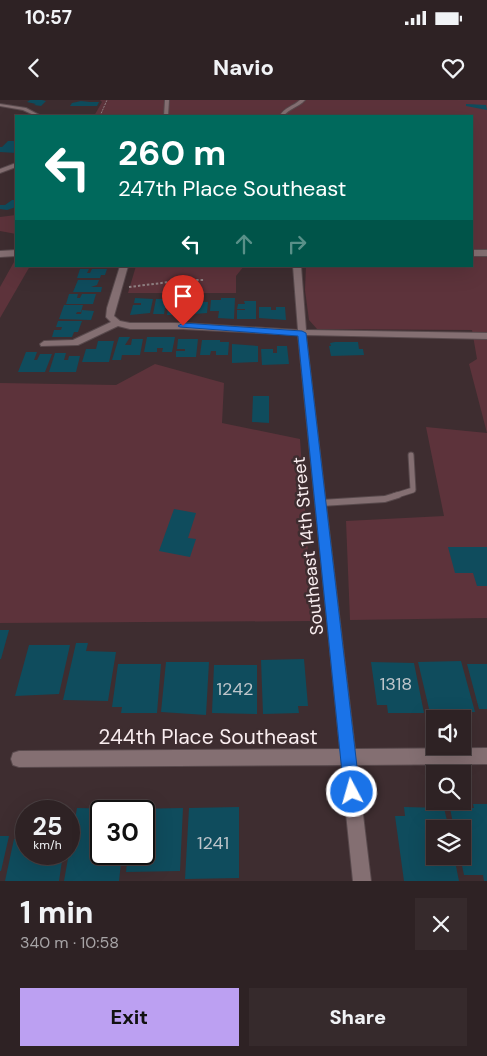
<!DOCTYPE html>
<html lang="en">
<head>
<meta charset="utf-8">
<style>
	body { margin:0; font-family:"DM Sans",sans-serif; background:#362a2c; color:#f1f3f6; height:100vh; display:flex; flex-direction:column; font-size:19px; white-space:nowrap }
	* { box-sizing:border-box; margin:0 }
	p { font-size:16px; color:#a7a4a6 }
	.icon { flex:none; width:28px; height:28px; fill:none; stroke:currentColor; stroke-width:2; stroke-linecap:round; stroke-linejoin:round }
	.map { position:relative; height:781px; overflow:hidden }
	.drawer { display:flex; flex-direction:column; background:#2e2224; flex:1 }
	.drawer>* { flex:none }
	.banner { position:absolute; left:15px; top:15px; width:458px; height:152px; border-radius:0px; box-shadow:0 5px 20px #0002,0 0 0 1px #493f41; background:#00695c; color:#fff; overflow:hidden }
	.fabs { position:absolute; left:426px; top:610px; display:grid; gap:10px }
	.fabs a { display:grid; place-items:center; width:45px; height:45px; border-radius:0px; background:#2e2224; box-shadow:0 5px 20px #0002,0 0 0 1px #493f41; font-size:25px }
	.speed { position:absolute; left:15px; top:700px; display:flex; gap:10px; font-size:25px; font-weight:700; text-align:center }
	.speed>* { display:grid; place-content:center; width:65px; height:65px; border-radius:50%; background:#2e2224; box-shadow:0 5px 20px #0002,0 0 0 1px #493f41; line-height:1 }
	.speed small { font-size:12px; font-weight:400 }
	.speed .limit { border:2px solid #111; border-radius:8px; background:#fff; color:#111 }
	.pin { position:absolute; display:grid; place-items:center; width:42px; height:42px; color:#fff; margin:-51px -21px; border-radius:50% 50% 50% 0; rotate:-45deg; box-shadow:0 0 5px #0007 }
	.pin .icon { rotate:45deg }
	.me { position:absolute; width:55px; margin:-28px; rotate:354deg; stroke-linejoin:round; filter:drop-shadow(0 0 4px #0008) }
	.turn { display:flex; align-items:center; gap:18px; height:105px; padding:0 20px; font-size:22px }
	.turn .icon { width:65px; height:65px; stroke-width:2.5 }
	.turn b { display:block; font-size:35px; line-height:42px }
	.lanes { display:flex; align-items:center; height:48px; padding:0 20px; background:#0003; justify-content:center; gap:25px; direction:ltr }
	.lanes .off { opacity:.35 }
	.round { display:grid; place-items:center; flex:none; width:52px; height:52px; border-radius:0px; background:#362a2c }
	.summary { display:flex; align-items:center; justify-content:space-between; height:85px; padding:0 20px }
	h1 { font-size:30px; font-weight:800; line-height:38px }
	.primary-button { display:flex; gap:10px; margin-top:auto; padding:10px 20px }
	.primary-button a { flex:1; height:58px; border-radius:0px; background:#bca0f2; color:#111; font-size:20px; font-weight:800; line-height:58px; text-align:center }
	.primary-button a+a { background:#362a2c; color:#f1f3f6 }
	.status { display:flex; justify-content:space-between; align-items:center; height:35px; padding:0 25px; background:#2e2224; direction:ltr }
	.status svg { height:14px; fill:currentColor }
	header { display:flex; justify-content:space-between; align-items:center; height:65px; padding:0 20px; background:#2e2224; font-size:22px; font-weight:800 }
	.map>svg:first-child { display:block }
	.green { fill:#5d333b }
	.building { fill:#0f4c5d }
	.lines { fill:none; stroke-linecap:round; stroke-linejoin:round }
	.service-far1-casing { stroke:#58494c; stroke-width:7 }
	.service-casing { stroke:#58494c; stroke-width:8 }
	.minor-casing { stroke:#58494c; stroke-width:2 }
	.tertiary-casing { stroke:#58494c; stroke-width:2 }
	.path-far1 { stroke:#908183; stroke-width:1; stroke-dasharray:2 1; stroke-linecap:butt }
	.path { stroke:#908183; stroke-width:2; stroke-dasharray:2.5 2; stroke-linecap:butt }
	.service-far1 { stroke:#846f72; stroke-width:5 }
	.service { stroke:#846f72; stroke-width:6 }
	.minor { fill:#846f72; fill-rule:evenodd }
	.tertiary { fill:#846f72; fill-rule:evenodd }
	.route { fill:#1a73e8; stroke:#114b97 }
	.labels { text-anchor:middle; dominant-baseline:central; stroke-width:5; stroke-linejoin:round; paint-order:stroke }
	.street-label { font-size:18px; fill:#f9edef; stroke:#3e2d30 }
	.near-number-label { font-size:18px; fill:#bec5ca }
	.near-street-label { font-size:21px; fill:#f9edef; stroke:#3e2d30 }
</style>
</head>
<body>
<div class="status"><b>10:57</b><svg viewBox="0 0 49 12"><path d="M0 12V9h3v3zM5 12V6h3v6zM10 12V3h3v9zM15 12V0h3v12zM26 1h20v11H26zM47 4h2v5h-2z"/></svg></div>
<header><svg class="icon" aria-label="back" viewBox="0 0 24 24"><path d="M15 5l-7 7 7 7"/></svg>Navio<svg class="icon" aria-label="heart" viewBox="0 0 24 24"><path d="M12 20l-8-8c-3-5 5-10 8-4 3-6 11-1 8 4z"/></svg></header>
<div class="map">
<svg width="487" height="781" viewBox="0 0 487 781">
	<rect width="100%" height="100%" fill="#3e2d30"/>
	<g class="green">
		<polygon points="100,0 487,0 487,518 350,520 346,421 444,416 426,327 487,333 469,264 477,259 472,230 317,229 309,220 305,190 306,166 471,166 471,16 94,16 102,2"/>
		<polygon points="16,115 16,134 0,131 0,117"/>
		<polygon points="14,162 16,162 16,166 30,166 0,218 0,187"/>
		<polygon points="136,166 244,166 236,176 236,193 128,193"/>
		<polygon points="155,264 224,283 222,323 300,339 313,521 0,523 0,283 116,285"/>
	</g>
	<g class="building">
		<polygon points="30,0 42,0 46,1 41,6 34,5 36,4 27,2"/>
		<polygon points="81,1 90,2 99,2 97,6 70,6 72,3"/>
		<polygon points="466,4 486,5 487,10 466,6"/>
		<polygon points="8,41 16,41 16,53 0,52 0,47 2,47"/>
		<polygon points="12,100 16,100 16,107 7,110 0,109 0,105 5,105"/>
		<polygon points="80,169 89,169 87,173 90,173 92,169 107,169 105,175 101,175 100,178 77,178"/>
		<polygon points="78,180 99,180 97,185 91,187 102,187 101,192 73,192"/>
		<polygon points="69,194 78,194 77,198 80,198 82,194 96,194 93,204 66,204"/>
		<polygon points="135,198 153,199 150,213 130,215 133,205 141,205 141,203 134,203"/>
		<polygon points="221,198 235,198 234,219 218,218 219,211 210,211 211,200 221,200"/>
		<polygon points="156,199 180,199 177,215 167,215 168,208 165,208 164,214 153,214"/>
		<polygon points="244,201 256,201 256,219 237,219 237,210 245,210 245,209 237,209 238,204 245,204"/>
		<polygon points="182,202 191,202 191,206 196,206 196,202 208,202 207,213 180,215"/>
		<polygon points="64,205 83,205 81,212 77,212 76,214 81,214 82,210 94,211 91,220 59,219"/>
		<polygon points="259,207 271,207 271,210 276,210 276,207 285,207 286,220 259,218"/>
		<polygon points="58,221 82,221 78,232 74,232 72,237 52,237 54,230 61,230 62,227 56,227"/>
		<polygon points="119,237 130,237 125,245 131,245 132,239 143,239 140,255 122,255 121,260 112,260"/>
		<polygon points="147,237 175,237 172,252 162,252 163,248 157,248 157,252 144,252"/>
		<polygon points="178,239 198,239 196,257 176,257 176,251 185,251 185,249 177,249"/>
		<polygon points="202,240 220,240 220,242 229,242 228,255 216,255 216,251 211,251 210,255 200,255"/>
		<polygon points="98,241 114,241 109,262 82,262 86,249 96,249"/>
		<polygon points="335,242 358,242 359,249 363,249 364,255 331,256 329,246 331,246 330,243"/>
		<polygon points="232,244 258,246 258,262 232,263"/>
		<polygon points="277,246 287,246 289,264 262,265 261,249 273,249 273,253 277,253"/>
		<polygon points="26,252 37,252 34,260 37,260 40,254 52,254 45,272 18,272"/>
		<polygon points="55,253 66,253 64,260 68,260 69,256 80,256 76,272 49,272"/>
		<polygon points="253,296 269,296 269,323 252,322"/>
		<polygon points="174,409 196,413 188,438 196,439 190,457 159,451"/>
		<polygon points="448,447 487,447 487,486 477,486 473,473 455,473"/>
		<polygon points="0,530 9,530 1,559 0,559"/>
		<polygon points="76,543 88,543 86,551 116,552 108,601 63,600"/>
		<polygon points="29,545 70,545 59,594 15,596"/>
		<polygon points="304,559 308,606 298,606 299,613 263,614 261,560"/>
		<polygon points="461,561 475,612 430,613 418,562"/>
		<polygon points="166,562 209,562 206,615 161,612"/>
		<polygon points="371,562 414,563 424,613 388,613 387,605 377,605"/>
		<polygon points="118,564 161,564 157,613 121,613 122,607 112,607"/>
		<polygon points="467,564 487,564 487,609 479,609"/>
		<polygon points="214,565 257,565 257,614 212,613"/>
		<polygon points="473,704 487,704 487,781 484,781 483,775 464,775 460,756 462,756 462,729 454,729 450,708 474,708"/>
		<polygon points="239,707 239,778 185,779 189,708"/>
		<polygon points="404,707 444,708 449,729 435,729 435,756 454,756 459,781 404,781 395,716 405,716"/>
		<polygon points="77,708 117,709 116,711 101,711 101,754 122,754 119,781 64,781"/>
		<polygon points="183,708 180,771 126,772 128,754 144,754 144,711 132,711 133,709"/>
		<polygon points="0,736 9,736 1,771 0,771"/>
		<polygon points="26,738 26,754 63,754 59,781 5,781 14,739"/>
	</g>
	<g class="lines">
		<defs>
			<polyline id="service-far1" points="394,396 413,390 411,355"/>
			<polyline id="service" points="321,403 385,399 398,395"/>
			<g id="minor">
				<polygon points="165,0 169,0 168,16 164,16"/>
				<path d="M300 0H305C299 7 288 9 284 16H280C283 8 294 6 300 0Z"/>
				<polygon points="0,4 26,8 41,16 36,16 23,10 0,6"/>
				<polygon points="16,63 16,67 0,73 0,69"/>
				<polygon points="120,166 128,166 114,216 120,221 130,223 183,223 298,230 293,166 301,166 306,230 487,233 487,239 306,235 355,649 487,648 487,664 357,665 371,781 353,781 341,665 19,667 13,665 11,659 13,653 19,651 340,649 298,235 183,229 130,229 118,226 78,245 41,246 40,244 44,241 73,240 111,222 106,217 107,208"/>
			</g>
			<g id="tertiary">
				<polygon points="16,150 16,156 0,157 0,151"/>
				<rect x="471" y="150" width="16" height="6"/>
			</g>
		</defs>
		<use href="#service-far1" class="service-far1-casing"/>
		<use href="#service" class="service-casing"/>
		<use href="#minor" class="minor-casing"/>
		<use href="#tertiary" class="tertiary-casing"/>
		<polyline class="path-far1" points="100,16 107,0"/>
		<polyline class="path" points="129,187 186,180 205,180"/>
		<use href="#service-far1" class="service-far1"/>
		<use href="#service" class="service"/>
		<use href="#minor" class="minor"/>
		<use href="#tertiary" class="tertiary"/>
	</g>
	<polygon class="route" points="183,223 302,231 306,233 360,692 358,698 352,701 346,698 344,692 298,236 180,227 178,226"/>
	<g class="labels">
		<g class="street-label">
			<text transform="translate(308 446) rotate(-96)">Southeast 14th Street</text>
		</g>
		<g class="near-number-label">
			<text x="396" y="584">1318</text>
			<text x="235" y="589">1242</text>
			<text x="213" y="743">1241</text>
		</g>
		<g class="near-street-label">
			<text x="208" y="637">244th Place Southeast</text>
		</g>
	</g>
</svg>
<div class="fabs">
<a><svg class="icon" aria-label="sound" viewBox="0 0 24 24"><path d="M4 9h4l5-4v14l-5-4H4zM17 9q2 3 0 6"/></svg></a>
<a><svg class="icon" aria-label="search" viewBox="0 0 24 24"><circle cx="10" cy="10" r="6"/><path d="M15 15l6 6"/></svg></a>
<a><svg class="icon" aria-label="layers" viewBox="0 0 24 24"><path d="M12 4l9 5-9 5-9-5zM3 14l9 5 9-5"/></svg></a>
</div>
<div class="speed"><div>25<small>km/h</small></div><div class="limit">30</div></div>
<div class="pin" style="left:183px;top:226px;background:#d93025"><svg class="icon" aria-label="arrive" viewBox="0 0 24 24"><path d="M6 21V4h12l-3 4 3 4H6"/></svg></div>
<svg class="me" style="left:352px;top:692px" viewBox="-20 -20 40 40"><circle r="17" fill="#1a73e8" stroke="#fff" stroke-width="3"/><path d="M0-11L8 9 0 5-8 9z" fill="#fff"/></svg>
<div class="banner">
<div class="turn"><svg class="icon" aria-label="left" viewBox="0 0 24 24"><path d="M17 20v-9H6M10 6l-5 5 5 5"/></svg><div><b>260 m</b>247th Place Southeast</div></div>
<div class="lanes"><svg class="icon" aria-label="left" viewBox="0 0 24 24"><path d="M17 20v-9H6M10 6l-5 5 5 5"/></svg><svg class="icon off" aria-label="ahead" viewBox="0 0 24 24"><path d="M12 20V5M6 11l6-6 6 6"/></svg><svg class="icon off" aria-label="right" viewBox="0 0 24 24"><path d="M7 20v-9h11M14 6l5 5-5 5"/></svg></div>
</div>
</div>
<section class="drawer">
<div class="summary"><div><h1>1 min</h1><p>340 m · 10:58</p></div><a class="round"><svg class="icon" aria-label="close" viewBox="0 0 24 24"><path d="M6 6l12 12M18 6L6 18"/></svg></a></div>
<div class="primary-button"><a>Exit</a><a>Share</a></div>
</section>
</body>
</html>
